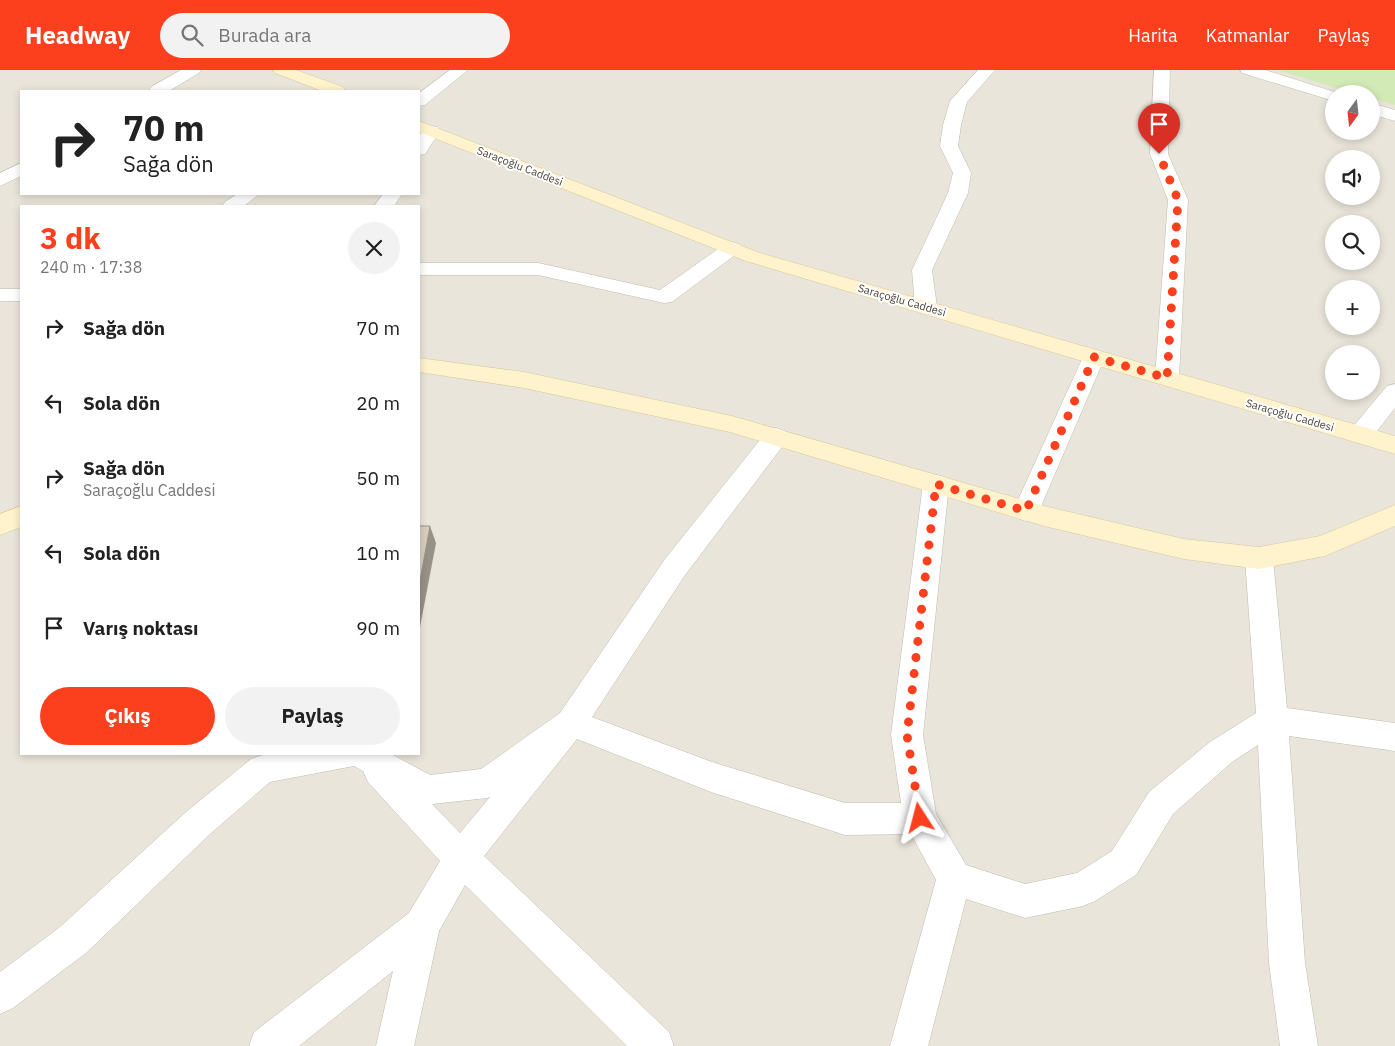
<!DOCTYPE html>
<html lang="tr">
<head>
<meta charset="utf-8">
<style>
	body { margin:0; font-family:"IBM Plex Sans",sans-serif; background:#f2f2f2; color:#222; height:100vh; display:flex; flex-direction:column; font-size:19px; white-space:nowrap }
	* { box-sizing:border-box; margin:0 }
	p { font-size:16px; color:#767676 }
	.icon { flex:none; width:28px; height:28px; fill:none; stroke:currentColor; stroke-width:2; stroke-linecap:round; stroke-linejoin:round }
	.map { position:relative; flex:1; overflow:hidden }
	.details { position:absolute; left:20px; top:135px; width:400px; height:550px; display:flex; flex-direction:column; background:#fff; border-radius:0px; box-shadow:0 2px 8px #0003 }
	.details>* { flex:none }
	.hud { position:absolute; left:20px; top:20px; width:400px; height:105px; border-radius:0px; box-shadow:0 2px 8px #0003; background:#fff; color:#222; overflow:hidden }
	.needle { width:32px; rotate:195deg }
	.tools { position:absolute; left:1325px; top:15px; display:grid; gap:10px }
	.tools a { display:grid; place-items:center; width:55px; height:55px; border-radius:50%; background:#fff; box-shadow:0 2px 8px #0003; font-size:25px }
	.pin { position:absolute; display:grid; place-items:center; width:42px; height:42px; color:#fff; margin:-51px -21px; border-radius:50% 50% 50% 0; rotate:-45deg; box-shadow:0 0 5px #0007 }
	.pin .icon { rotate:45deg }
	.me { position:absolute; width:55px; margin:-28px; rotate:351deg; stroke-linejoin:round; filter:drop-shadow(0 0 4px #0008) }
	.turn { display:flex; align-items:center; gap:18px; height:105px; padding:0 20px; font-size:22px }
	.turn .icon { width:65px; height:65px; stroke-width:2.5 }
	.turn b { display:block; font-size:35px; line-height:42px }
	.round { display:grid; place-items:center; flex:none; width:52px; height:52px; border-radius:26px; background:#f2f2f2 }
	.headline { display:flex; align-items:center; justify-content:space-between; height:85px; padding:0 20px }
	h1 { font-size:30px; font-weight:800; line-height:38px; color:#fc3f1d }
	.action { display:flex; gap:10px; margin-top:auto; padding:10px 20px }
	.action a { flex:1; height:58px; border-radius:30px; background:#fc3f1d; color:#fff; font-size:20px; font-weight:800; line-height:58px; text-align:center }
	.action a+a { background:#f2f2f2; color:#222 }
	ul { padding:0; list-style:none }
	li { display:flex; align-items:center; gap:15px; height:75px; padding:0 20px }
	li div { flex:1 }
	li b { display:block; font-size:19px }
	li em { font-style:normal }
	header { display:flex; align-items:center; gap:30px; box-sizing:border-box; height:70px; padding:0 25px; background:#fc3f1d; color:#fff }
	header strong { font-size:24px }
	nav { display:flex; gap:28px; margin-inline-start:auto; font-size:18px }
	.search { width:350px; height:45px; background:#f2f2f2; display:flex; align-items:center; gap:12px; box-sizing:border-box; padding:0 18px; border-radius:28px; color:#767676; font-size:19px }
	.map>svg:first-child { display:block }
	.residential { fill:#eae5da; fill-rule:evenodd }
	.green { fill:#d2eab5 }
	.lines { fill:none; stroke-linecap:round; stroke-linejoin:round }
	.street-casing { stroke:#c2bbae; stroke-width:1 }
	.secondary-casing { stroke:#d6c79b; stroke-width:1 }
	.street { fill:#fff; fill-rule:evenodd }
	.secondary { fill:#fff3cd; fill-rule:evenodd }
	.shaded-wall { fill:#979187 }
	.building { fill:#d8cfc1; stroke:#979187 }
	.route { stroke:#fc3f1d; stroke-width:9; stroke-dasharray:0 16.2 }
	.labels { text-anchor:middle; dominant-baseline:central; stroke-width:4; stroke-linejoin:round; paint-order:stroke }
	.far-street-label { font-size:11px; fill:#4b4439; stroke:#fff }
</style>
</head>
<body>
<header>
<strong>Headway</strong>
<div class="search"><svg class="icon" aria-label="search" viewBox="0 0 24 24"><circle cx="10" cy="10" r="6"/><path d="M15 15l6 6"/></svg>Burada ara</div>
<nav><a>Harita</a><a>Katmanlar</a><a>Paylaş</a></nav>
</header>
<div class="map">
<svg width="1395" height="976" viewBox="0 0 1395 976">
	<rect width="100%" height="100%" fill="#f6f3ec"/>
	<path class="residential" d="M0 0H1395V976H0ZM21 21H419V124H21ZM1334 24H1371V61H1334ZM1334 89H1371V126H1334ZM21 136H419V684H21ZM1334 154H1371V191H1334ZM1334 219H1371V256H1334ZM1334 284H1371V321H1334Z"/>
	<polygon class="green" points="1278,0 1395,0 1395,35 1371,28 1371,24 1356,24"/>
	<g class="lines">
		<defs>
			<g id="street">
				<polygon points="181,0 201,0 199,3 169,21 149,21 151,17"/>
				<polygon points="450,0 468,0 425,35 419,36 419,23"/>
				<polygon points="978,0 995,0 967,32 961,55 958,76 971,103 968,123 932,200 937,237 934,242 926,244 918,242 915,237 912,200 948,123 953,103 940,76 943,55 950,31"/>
				<polygon points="1154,0 1170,0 1168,84 1188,130 1179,308 1175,313 1167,316 1159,313 1155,308 1168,130 1150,84"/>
				<polygon points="1240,0 1265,0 1341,24 1334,24 1334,31 1242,3"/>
				<polygon points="1371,33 1395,40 1395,51 1371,44"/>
				<polygon points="431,56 437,57 440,61 425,84 419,85 419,66 425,57"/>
				<polygon points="21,93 21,106 0,116 0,103"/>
				<polygon points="237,124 259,124 244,136 222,136 225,132"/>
				<polygon points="383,124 402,124 394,136 374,136"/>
				<polygon points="732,172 739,174 742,178 739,182 672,232 664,233 538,205 419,205 419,193 538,193 660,220 725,174"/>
				<rect x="0" y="219" width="21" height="12"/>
				<polygon points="1094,280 1102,282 1105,287 1039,441 1035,448 1026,451 1017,448 1013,441 1083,287 1086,282"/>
				<polygon points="1395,314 1395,338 1369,371 1360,373 1351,371 1348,365 1351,359 1387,316"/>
				<path d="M776 358 785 361 788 367 785 373 685 505 592 647 712 692 845 733H901L891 665 923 414 927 407 936 405 945 407 949 414 923 665 936 744 966 795 1025 814 1077 803 1112 781 1149 722 1210 672 1256 643 1245 488 1249 481 1259 477 1269 481 1273 488 1287 638 1395 653V681L1289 666 1305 893 1318 976H1280L1269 893 1258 675 1232 692 1173 744 1136 805 1095 831 1083 836 1025 848 966 829 928 976H890L936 810 911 764 845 765 711 722 577 669 484 786 669 962 674 976H627L465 815 439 861 414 976H376L393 901 299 976H249L254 962 409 843 440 791 368 712 363 701 354 696 270 712 210 764 86 883 13 938 0 944V902L60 857 186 742 251 689 266 684H391L430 705 481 699 560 643 665 489 767 361ZM490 727 460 763 432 734 487 728Z"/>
			</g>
			<g id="secondary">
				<polygon points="273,0 296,0 343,17 345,21 322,21 275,3"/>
				<polygon points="419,51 760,183 1395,366 1395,384 746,191 419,62"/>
				<polygon points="419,288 524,302 732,346 1044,436 1184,469 1259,477 1320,466 1395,435 1395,456 1325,486 1259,499 1184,489 1044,456 730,362 524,318 419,302"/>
				<polygon points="21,436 21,457 0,465 0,444"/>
			</g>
		</defs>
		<use href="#street" class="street-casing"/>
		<use href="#secondary" class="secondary-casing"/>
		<use href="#street" class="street"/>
		<use href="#secondary" class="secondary"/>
	</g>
	<polygon class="shaded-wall" points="430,456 436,473 420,557 419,553 419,516"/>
	<polygon class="building" points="419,456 430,456 419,516"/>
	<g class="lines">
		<polyline class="route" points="920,748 907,665 936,414 1026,441 1094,287 1167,308 1178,130 1159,84"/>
	</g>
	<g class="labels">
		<g class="far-street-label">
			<text transform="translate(520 96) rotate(21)">Saraçoğlu Caddesi</text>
			<text transform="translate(902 230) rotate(16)">Saraçoğlu Caddesi</text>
			<text transform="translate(1290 345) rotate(16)">Saraçoğlu Caddesi</text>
		</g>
	</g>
</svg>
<div class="tools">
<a><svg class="needle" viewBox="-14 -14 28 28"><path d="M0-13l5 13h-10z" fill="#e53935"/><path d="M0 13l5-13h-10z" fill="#767676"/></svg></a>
<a><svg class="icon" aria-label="sound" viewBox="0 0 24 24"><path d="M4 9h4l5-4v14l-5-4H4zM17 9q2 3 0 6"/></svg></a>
<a><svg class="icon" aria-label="search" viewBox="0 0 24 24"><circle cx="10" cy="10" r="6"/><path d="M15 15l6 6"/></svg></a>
<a>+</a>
<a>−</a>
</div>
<div class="pin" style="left:1159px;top:84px;background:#d93025"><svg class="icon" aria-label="arrive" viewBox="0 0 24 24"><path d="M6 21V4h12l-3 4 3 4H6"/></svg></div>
<svg class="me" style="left:920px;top:748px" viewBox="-20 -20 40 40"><path d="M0-17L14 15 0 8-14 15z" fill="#fc3f1d" stroke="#fff" stroke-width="4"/></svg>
<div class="hud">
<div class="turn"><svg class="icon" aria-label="right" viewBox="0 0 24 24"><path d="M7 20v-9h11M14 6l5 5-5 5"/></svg><div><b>70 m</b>Sağa dön</div></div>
</div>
<section class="details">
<div class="headline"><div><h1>3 dk</h1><p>240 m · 17:38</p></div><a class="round"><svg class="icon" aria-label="close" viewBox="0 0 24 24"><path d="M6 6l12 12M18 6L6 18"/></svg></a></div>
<ul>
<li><svg class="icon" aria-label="right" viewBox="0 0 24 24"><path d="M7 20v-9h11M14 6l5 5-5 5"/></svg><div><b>Sağa dön</b></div><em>70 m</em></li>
<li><svg class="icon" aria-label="left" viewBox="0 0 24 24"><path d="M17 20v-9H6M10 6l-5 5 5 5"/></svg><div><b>Sola dön</b></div><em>20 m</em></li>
<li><svg class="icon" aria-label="right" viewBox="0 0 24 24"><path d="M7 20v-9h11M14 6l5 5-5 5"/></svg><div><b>Sağa dön</b><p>Saraçoğlu Caddesi</p></div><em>50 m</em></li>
<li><svg class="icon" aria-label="left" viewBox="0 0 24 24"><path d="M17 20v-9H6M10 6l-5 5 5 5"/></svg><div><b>Sola dön</b></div><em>10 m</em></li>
<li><svg class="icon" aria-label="arrive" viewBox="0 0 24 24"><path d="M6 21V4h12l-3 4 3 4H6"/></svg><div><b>Varış noktası</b></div><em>90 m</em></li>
</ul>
<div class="action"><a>Çıkış</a><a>Paylaş</a></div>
</section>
</div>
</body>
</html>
